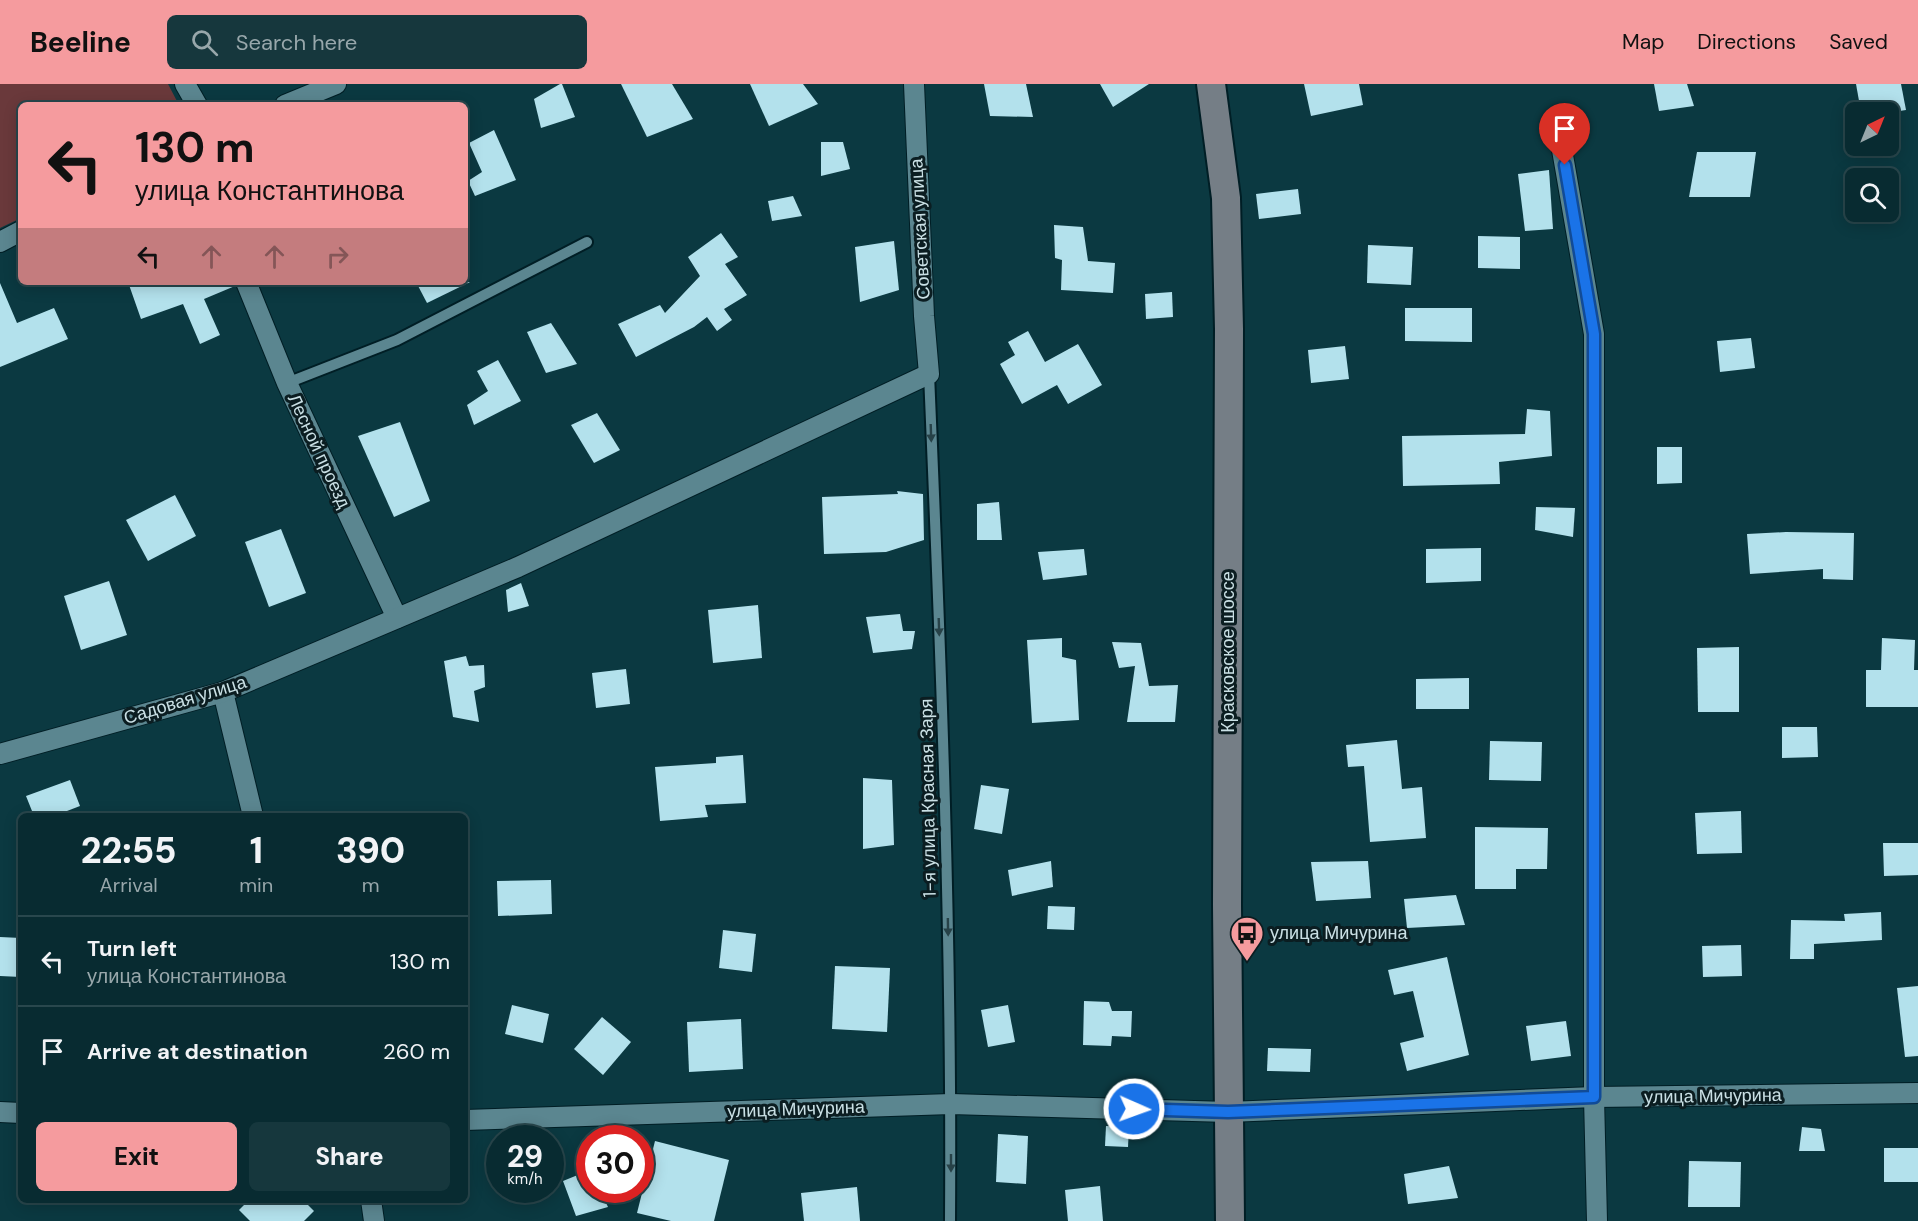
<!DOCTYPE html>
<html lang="en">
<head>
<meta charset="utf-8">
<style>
	body { margin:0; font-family:"DM Sans",sans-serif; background:#16373d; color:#f1f3f6; height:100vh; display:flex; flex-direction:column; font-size:22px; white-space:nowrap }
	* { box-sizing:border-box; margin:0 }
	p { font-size:20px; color:#98a7ab }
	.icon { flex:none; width:33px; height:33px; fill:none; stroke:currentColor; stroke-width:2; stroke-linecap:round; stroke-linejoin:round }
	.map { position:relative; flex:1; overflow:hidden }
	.details { position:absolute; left:18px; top:729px; width:450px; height:390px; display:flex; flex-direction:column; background:#082b31; border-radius:9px; box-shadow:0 3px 15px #0003,0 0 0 2px #29474d }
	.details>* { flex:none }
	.guide { position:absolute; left:18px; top:18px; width:450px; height:183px; border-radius:9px; box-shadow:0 3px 15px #0003,0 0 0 2px #29474d; background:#f59b9e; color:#111; overflow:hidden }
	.needle { width:39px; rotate:43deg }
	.controls { position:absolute; left:1845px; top:18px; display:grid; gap:12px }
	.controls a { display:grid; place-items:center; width:54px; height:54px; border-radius:9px; background:#082b31; box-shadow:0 3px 15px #0003,0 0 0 2px #29474d; font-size:30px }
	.speed { position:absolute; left:486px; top:1041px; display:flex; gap:12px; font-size:30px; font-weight:700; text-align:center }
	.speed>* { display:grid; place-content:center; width:78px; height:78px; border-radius:50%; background:#082b31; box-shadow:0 3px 15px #0003,0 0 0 2px #29474d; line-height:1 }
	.speed small { font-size:15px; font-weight:400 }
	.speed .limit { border:9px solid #d22; background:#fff; color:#111 }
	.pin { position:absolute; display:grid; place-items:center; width:51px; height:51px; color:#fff; margin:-62px -26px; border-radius:50% 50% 50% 0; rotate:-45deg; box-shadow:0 0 6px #0007 }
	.pin .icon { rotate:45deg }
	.me { position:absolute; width:66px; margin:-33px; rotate:92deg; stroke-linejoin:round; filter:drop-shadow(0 0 4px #0008) }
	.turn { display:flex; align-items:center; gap:21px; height:126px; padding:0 18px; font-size:27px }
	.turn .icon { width:78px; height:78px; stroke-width:2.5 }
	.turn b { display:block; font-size:42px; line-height:51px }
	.lanes { display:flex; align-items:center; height:57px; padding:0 18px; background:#0003; justify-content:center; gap:30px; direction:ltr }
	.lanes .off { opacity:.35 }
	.eta { display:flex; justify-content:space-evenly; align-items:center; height:102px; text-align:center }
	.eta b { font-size:36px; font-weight:800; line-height:42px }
	.button { display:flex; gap:12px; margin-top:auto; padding:12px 18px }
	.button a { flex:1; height:69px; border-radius:9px; background:#f59b9e; color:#111; font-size:24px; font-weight:800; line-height:69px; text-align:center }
	.button a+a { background:#16373d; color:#f1f3f6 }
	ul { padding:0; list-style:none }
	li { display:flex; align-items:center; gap:18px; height:90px; padding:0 18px; border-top:2px solid #29474d }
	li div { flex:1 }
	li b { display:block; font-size:22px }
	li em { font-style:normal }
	header { display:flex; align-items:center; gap:36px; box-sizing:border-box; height:84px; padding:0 30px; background:#f59b9e; color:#111 }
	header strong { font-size:28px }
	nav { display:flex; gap:33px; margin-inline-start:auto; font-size:21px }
	.search { width:420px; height:54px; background:#16373d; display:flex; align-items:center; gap:15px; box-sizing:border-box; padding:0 21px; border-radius:9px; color:#98a7ab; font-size:22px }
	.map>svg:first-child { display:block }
	.green { fill:#6a393b }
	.building { fill:#b3e1ec }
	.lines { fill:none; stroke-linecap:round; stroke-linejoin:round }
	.service-casing { stroke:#001e25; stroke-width:14 }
	.minor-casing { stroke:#001e25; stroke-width:22 }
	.secondary-casing { stroke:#001e25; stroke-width:32 }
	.service { stroke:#5b8690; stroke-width:10 }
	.minor { stroke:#5b8690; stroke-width:20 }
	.secondary { stroke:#757e86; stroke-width:28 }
	.oneway { fill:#274248 }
	.route-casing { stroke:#114b97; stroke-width:15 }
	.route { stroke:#1a73e8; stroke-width:10 }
	.labels { text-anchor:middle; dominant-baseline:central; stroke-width:6; stroke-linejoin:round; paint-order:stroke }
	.street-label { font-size:18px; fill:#cae0e5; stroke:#0b1d21 }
	.poi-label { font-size:18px; fill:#cae0e5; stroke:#0b1d21; text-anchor:start }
</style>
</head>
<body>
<header>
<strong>Beeline</strong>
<div class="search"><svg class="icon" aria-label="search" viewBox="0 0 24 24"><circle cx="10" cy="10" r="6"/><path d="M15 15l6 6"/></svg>Search here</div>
<nav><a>Map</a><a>Directions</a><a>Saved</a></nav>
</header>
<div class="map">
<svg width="1918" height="1137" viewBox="0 0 1918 1137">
	<rect width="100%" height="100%" fill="#0b3941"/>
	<polygon class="green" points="0,0 168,0 179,21 21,21 21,134 0,144"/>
	<g class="building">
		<polygon points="560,0 562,0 575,33 541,44 534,15"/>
		<polygon points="621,0 672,0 693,35 647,53"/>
		<polygon points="750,0 803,0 818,20 769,42"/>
		<polygon points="984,0 1026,0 1033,33 990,32"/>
		<polygon points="1100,0 1149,0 1113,23"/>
		<polygon points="1304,0 1359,0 1363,21 1311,32"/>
		<polygon points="1654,0 1687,0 1694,22 1659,27"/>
		<polygon points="1856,0 1901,0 1906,26 1893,28 1861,28"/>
		<polygon points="494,46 516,96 475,112 468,97 482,88 469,59"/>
		<polygon points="821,58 843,58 850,85 821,92"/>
		<polygon points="1697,68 1756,68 1750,113 1689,113"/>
		<polygon points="1549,86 1553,145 1525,147 1518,90"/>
		<polygon points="1298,105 1301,130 1259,135 1256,110"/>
		<polygon points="793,112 802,132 772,137 768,117"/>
		<polygon points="1054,141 1083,143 1088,177 1115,179 1113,209 1061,206 1062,176 1055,174"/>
		<polygon points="721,149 738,173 725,180 747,211 724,225 732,236 717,247 707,233 694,243 636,273 618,240 660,221 665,229 700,192 688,173"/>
		<polygon points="1478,152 1520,153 1520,185 1478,184"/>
		<polygon points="894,157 899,206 860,218 855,163"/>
		<polygon points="1368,161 1413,163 1411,201 1367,199"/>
		<polygon points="128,198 234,198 235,202 204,215 220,251 200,260 183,220 141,235"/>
		<polygon points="416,198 470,198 427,219"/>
		<polygon points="0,199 17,239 54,224 68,255 0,283"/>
		<polygon points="1172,208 1173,233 1146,235 1145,210"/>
		<polygon points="1405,224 1472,224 1472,258 1405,257"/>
		<polygon points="551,239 577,280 546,289 527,248"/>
		<polygon points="1028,247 1045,278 1078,260 1102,301 1068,320 1057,301 1022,320 1000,280 1015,271 1008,258"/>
		<polygon points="1751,254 1755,284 1720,288 1717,257"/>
		<polygon points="1345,262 1349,295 1311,299 1308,266"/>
		<polygon points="498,276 521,317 474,341 467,321 488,307 477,287"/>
		<polygon points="1527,325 1550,327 1552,372 1499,378 1500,400 1403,402 1402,352 1525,350"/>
		<polygon points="597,329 620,366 594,379 571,341"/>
		<polygon points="400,338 430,417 394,433 358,352"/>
		<polygon points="1657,363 1682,363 1682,399 1657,400"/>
		<polygon points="897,407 923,410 924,456 886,468 824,470 822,413 898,410"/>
		<polygon points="175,411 196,452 148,477 126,436"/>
		<polygon points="999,418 1002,456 977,456 977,420"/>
		<polygon points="1536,423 1575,424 1573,453 1535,446"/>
		<polygon points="281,445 306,509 269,523 245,458"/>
		<polygon points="1786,448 1854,449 1853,496 1823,495 1823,485 1750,490 1747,450"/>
		<polygon points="1481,464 1481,497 1426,499 1426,465"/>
		<polygon points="1084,465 1087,491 1043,496 1038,468"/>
		<polygon points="109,497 127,551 81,566 64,512"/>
		<polygon points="521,499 529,522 508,528 506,506"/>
		<polygon points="758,521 762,574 713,579 708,526"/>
		<polygon points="900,530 903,547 915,547 912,565 873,569 866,533"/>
		<polygon points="1062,554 1062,573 1076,576 1079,636 1032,639 1027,556"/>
		<polygon points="1882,554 1915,556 1914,586 1918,586 1918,623 1866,623 1866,586 1881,586"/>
		<polygon points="1112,558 1141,559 1149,602 1178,601 1175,638 1127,638 1135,582 1119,584"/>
		<polygon points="1739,563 1739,628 1698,628 1697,564"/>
		<polygon points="466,572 469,582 484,581 485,603 474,607 479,638 453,633 444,577"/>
		<polygon points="626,585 630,620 596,624 592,589"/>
		<polygon points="1469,594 1469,625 1416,625 1416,595"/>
		<polygon points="1782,643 1817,643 1818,673 1782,674"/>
		<polygon points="1397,656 1402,705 1422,703 1426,754 1370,758 1364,682 1348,683 1346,661"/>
		<polygon points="1490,657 1542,658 1541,697 1489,696"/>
		<polygon points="743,671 746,719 705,721 708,733 660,737 655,683 716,679 716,673"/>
		<polygon points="863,694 892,696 894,761 863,765"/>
		<polygon points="70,696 80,722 54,732 34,732 26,712"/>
		<polygon points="981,701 1009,705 1002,750 974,745"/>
		<polygon points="1741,727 1742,769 1697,770 1695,729"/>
		<polygon points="1475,743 1548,744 1547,785 1516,785 1516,805 1475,805"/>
		<polygon points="1883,759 1918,759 1918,791 1884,792"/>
		<polygon points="1051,777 1053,803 1012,812 1008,786"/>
		<polygon points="1368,777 1371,814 1316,817 1311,778"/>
		<polygon points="551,796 552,830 498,832 497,797"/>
		<polygon points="1456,811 1465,841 1407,844 1404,815"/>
		<polygon points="1048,822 1075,823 1074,846 1047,845"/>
		<polygon points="1881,828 1882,856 1814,860 1814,875 1790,875 1791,836 1845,837 1844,830"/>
		<polygon points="723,846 756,850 752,888 719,884"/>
		<polygon points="0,853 21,854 21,893 0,892"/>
		<polygon points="1741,861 1742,892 1703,893 1702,862"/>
		<polygon points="1447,873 1469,971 1407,987 1400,959 1424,953 1413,907 1394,911 1388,886"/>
		<polygon points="835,882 890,884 887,948 832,945"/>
		<polygon points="1918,902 1918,972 1905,973 1897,904"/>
		<polygon points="1084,917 1109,918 1112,927 1132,927 1131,953 1112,952 1111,962 1083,961"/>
		<polygon points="512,921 549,930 543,959 505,950"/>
		<polygon points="1008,921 1015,958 988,963 981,926"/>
		<polygon points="602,933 631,958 603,991 574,965"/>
		<polygon points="741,935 743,985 689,988 687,938"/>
		<polygon points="1566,937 1571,972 1531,977 1526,942"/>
		<polygon points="1268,964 1311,965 1310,988 1267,987"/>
		<polygon points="1106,1042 1129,1043 1128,1063 1105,1062"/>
		<polygon points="1802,1043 1821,1045 1825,1067 1799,1067"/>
		<polygon points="998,1050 1028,1052 1026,1100 996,1098"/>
		<polygon points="655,1057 729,1076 714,1137 671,1137 637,1129"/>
		<rect x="1884" y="1064" width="34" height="34"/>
		<polygon points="1689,1077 1741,1078 1740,1123 1688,1123"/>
		<polygon points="1449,1082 1458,1114 1408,1120 1404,1090"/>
		<polygon points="590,1086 590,1106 600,1106 608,1123 576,1132 563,1097"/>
		<polygon points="1100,1102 1103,1137 1068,1137 1065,1106"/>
		<polygon points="857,1103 860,1137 804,1137 801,1109"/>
		<polygon points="249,1116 303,1116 314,1127 304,1137 250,1137 239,1126"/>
	</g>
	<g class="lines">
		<defs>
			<g id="service">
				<path d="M929 290C941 572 952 854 950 1137"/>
				<polyline points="287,299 397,256 587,158"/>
			</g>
			<g id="minor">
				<polyline points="185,0 197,21"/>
				<polyline points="285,21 336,0"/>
				<polyline points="1561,60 1594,250 1594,1013 1597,1137"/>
				<polyline points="0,158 21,147"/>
				<polyline points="246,198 287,299 397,534"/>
				<polyline points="223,608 253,732"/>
				<polyline points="0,670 223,608 518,483 929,290 924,232 914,0"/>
				<polyline points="0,1028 21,1029"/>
				<polyline points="465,1036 951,1020 1228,1028 1594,1013 1918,1009"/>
				<polyline points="371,1116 374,1137"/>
			</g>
			<polyline id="secondary" points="1211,0 1226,114 1229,245 1227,821 1230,1137"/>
		</defs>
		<use href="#service" class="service-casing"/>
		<use href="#minor" class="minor-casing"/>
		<use href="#secondary" class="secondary-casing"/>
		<use href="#service" class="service"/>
		<use href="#minor" class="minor"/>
		<use href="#secondary" class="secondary"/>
	</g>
	<defs><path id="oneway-solid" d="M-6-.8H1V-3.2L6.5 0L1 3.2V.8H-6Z" transform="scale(1.5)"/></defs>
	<g class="oneway">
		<use href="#oneway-solid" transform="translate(931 349) rotate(88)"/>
		<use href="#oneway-solid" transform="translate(939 543) rotate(88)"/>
		<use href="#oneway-solid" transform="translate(948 843) rotate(89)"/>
		<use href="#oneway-solid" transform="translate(951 1079) rotate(90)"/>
	</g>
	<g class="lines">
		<defs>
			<polyline id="route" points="1134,1025 1228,1028 1594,1013 1594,250 1565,81"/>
		</defs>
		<use href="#route" class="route-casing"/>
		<use href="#route" class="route"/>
	</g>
	<defs>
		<symbol id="bus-pin" viewBox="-11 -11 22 30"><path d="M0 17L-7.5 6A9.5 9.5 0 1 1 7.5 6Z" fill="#f59b9e" stroke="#0b1d21"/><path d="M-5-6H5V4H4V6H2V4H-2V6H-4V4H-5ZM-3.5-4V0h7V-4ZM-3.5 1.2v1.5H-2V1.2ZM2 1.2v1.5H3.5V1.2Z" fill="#111"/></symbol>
	</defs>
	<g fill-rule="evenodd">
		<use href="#bus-pin" x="1228" y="830" width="38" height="52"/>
	</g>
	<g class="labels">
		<g class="street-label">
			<text transform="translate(920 145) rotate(-93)">Советская улица</text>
			<text transform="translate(319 367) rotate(65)">Лесной проезд</text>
			<text transform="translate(1228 568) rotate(-90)">Красковское шоссе</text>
			<text transform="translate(185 616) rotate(-17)">Садовая улица</text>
			<text transform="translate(928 714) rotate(-91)">1-я улица Красная Заря</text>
			<text transform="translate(1713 1012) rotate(-1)">улица Мичурина</text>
			<text transform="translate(796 1025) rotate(-2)">улица Мичурина</text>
		</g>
		<g class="poi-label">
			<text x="1270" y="849">улица Мичурина</text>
		</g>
	</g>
</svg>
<div class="controls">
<a><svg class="needle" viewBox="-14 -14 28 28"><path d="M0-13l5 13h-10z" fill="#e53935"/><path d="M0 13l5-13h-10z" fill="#98a7ab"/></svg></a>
<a><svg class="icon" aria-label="search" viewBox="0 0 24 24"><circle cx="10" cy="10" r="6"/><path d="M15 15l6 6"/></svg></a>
</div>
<div class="speed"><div>29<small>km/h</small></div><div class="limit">30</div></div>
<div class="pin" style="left:1565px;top:81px;background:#d93025"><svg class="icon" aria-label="arrive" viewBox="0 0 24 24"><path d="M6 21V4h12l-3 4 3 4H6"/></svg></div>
<svg class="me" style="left:1134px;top:1025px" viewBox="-20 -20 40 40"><circle r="17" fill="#1a73e8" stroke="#fff" stroke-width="3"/><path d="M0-11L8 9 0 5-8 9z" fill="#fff"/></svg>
<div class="guide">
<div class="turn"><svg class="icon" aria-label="left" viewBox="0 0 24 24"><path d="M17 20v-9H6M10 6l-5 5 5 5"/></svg><div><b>130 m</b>улица Константинова</div></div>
<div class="lanes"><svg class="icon" aria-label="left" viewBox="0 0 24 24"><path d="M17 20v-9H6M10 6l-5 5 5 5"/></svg><svg class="icon off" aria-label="ahead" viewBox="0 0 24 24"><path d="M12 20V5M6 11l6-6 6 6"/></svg><svg class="icon off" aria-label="ahead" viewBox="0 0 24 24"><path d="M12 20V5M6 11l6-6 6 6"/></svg><svg class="icon off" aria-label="right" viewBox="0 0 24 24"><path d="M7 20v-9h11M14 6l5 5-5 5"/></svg></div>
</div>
<section class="details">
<div class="eta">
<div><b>22:55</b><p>Arrival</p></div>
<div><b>1</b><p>min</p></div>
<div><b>390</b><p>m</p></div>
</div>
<ul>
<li><svg class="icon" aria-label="left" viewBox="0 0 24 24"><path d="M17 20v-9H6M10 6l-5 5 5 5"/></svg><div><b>Turn left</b><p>улица Константинова</p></div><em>130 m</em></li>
<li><svg class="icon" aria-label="arrive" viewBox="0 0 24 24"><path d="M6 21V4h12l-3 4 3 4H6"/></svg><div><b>Arrive at destination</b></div><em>260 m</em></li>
</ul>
<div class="button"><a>Exit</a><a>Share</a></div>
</section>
</div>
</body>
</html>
